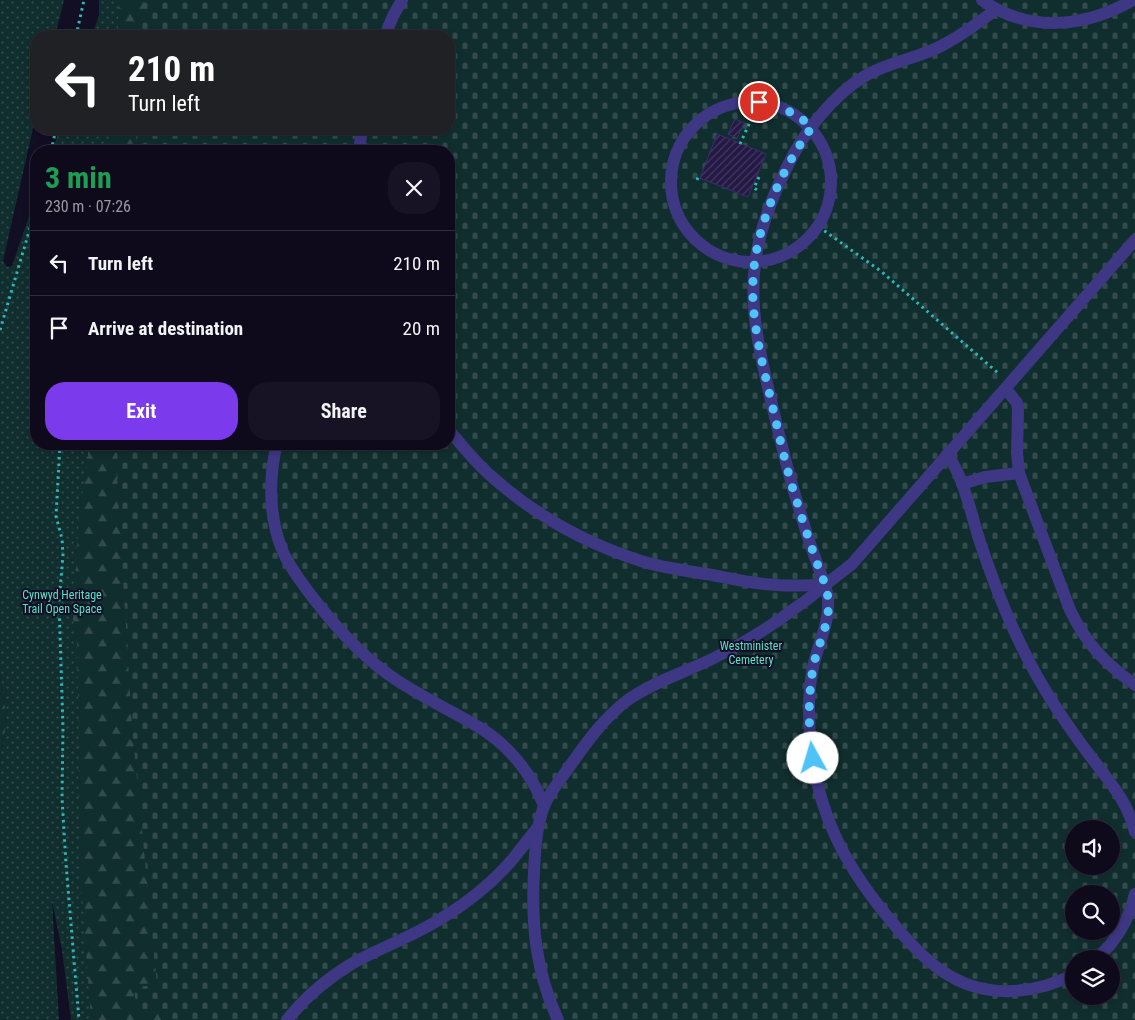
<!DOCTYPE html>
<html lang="en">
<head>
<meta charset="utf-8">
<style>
	body { margin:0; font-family:"Roboto Condensed",sans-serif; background:#171324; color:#f1f3f6; height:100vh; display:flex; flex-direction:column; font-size:19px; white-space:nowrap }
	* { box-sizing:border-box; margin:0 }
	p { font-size:16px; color:#9b9aa3 }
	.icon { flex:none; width:28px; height:28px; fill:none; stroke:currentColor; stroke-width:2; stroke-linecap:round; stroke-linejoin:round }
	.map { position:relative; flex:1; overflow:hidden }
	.details { position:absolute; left:30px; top:145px; width:425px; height:305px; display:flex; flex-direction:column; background:#0e0a1b; border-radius:20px; box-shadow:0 2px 8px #0003,0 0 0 1px #2e2b3a }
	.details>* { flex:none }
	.banner { position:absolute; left:30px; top:30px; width:425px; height:105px; border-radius:20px; box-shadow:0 2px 8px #0003,0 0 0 1px #2e2b3a; background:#202124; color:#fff; overflow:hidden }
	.buttons { position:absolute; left:1065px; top:820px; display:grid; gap:10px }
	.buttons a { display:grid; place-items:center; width:55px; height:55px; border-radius:50%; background:#0e0a1b; box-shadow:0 2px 8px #0003,0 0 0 1px #2e2b3a; font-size:25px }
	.pin { position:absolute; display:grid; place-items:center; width:42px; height:42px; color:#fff; margin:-21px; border:2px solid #fff; border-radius:50%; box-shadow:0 1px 5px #0007 }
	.me { position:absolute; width:55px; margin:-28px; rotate:354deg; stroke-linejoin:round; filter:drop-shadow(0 0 4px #0008) }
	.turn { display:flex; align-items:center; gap:18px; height:105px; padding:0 15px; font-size:22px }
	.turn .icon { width:65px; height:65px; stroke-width:2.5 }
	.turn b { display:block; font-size:35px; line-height:42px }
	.round { display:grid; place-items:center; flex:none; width:52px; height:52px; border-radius:20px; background:#171324 }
	.summary { display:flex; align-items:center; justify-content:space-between; height:85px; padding:0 15px }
	h1 { font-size:30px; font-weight:700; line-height:38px; color:#1e9e55 }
	.button { display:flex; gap:10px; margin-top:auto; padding:10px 15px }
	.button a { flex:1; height:58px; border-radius:20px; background:#7c3aed; color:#fff; font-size:20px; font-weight:700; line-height:58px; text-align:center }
	.button a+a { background:#171324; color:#f1f3f6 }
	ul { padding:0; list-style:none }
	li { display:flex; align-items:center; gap:15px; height:65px; padding:0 15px; border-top:1px solid #2e2b3a }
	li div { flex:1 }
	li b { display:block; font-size:19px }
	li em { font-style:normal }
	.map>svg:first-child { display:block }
	.green { fill:url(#green-dots) }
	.forest { fill:url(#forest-firs) }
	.cemetery { fill:url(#cemetery-stones); fill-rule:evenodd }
	.building { fill:url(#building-hatch); stroke:#3c2b72 }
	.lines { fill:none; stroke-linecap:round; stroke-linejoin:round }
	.path { stroke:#2cb8b6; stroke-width:3; stroke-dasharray:2.5 4; stroke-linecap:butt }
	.minor { stroke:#3e3784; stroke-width:12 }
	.route { stroke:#4fc3f7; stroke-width:9; stroke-dasharray:0 16.2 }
	.labels { text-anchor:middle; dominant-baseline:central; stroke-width:4; stroke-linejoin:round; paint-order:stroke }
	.park-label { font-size:12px; fill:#5ae2c6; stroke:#120e24 }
</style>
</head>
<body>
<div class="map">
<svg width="1135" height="1020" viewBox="0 0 1135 1020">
	<defs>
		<pattern id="green-dots" width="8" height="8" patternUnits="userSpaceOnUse" patternTransform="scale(1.25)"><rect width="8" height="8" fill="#112e2e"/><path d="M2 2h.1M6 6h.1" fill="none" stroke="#334b4d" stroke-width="1.8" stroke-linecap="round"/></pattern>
		<pattern id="forest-firs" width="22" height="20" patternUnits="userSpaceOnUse" patternTransform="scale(1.25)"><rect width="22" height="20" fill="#112e2e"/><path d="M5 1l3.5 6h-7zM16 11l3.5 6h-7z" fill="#334b4d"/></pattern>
		<pattern id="cemetery-stones" width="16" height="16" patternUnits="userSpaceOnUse" patternTransform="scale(1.25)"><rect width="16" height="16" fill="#112e2e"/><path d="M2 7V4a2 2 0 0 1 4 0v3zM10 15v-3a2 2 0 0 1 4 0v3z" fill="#334b4d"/></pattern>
		<pattern id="building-hatch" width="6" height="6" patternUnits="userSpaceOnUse" patternTransform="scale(1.25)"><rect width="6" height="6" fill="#241945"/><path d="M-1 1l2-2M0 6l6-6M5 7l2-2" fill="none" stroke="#433961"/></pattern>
	</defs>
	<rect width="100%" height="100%" fill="#120e24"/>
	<g class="green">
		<path d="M0 0H64L55 36H36V115L3 261 7 267 12 266 36 196V444H115L161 1020H71L62 950 52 901 59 1020H0V754C9 729 5 701 0 676Z"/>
		<polygon points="99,0 144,0 139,36 92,36 99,15"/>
		<polygon points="60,129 137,129 135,151 52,151"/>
	</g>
	<g class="forest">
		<polygon points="120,0 261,0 256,36 118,36 118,15"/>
		<polygon points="110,129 242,129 240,151 107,151"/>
		<polygon points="88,444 184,444 184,1020 91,1020 79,850 80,816 78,783 79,750 77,644 73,619 79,513 88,460"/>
		<path d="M0 676C5 701 9 729 0 754Z"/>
	</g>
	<path class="cemetery" d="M144 0H1135V1020H161L160 1012 137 1014 134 987 157 985 132 727 115 444H449V151H135L137 129H449V36H139ZM1074 829H1111V866H1074ZM1074 894H1111V931H1074ZM1074 959H1111V996H1074Z"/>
	<g class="building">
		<polygon points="735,119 744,123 737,138 728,134"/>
		<polygon points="717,134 766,154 748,197 700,178"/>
	</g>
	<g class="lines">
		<g class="path">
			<polyline points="76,36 84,0"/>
			<polyline points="740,144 759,102"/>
			<polyline points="51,151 56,129"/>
			<polyline points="759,177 754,188 759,191"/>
			<polyline points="697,180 699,175"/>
			<polyline points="819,227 882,272 998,373"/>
			<polyline points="0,330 36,208"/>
			<polyline points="60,444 56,516 62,539 63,555 59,602 63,728 62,798 66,864 79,1020"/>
		</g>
		<g class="minor">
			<path d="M982 0C1028 33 1085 28 1133 0"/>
			<path d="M995 10C977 24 958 38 937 48 914 59 887 63 865 76 833 95 803 133 787 167 772 197 759 230 755 264 749 307 760 354 770 396 779 434 787 471 799 508 804 526 810 544 817 563 821 575 827 586 828 599 830 622 818 644 813 667 808 692 808 718 811 744 817 811 844 864 887 916 921 958 955 994 1013 991 1035 990 1054 985 1074 974"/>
			<polyline points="385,36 393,16 402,0"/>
			<circle cx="751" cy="182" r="80"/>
			<polyline points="359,151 362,129"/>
			<path d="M1006 389 1017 403 1018 410 1017 453 1019 473 1070 610C1087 645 1104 662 1135 685"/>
			<path d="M449 430C462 446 475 462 490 475 533 514 585 543 641 561 664 568 688 571 712 575 733 579 754 584 776 585 792 586 809 585 825 585"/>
			<path d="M277 444C268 478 269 519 283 552 291 569 303 585 314 599 338 630 365 660 398 681 424 698 451 711 477 726 508 744 532 774 544 806"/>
			<path d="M947 454C964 477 971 514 980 542 994 584 1010 626 1031 665 1048 697 1069 728 1091 757 1109 781 1128 802 1135 832"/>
			<polyline points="962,484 985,477 1019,473"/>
			<path d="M1096 959C1100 954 1106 950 1110 945 1122 930 1131 912 1135 894"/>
			<path d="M287 1020C305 997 328 978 353 963 382 947 414 936 442 918 467 903 492 883 512 860 521 849 529 838 538 827"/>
			<path d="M558 1020C536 972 531 925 534 872 535 851 536 829 543 809 547 796 557 784 565 773 584 746 602 719 629 699 655 681 686 672 714 658 744 643 772 626 798 606 808 600 816 592 825 585 834 578 843 571 852 564L1135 240"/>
		</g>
	</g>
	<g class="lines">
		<path class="route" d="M759 102C782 107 794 112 812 127 781 170 755 228 753 281 751 319 762 362 771 400 779 434 786 469 797 502 803 522 810 543 817 563 821 575 827 586 828 599 831 623 817 645 813 668 808 698 808 729 813 758"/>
	</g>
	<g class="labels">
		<g class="park-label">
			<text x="62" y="595">Cynwyd Heritage<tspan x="62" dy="14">Trail Open Space</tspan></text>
			<text x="751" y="646">Westminister<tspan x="751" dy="14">Cemetery</tspan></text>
		</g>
	</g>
</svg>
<div class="buttons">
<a><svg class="icon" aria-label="sound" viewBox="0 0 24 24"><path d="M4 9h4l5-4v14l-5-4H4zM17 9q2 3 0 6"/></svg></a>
<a><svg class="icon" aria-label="search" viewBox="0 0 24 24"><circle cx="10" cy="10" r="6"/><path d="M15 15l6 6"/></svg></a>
<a><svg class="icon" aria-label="layers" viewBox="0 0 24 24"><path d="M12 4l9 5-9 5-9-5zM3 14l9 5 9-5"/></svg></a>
</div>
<div class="pin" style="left:759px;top:102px;background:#d93025"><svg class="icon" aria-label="arrive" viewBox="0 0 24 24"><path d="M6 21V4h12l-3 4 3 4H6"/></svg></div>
<svg class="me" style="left:813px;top:758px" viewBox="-20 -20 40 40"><circle r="19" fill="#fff"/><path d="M0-13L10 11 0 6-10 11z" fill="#4fc3f7"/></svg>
<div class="banner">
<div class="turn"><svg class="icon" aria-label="left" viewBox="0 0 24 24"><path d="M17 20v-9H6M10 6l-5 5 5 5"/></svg><div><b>210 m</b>Turn left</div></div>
</div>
<section class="details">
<div class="summary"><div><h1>3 min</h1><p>230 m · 07:26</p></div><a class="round"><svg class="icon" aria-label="close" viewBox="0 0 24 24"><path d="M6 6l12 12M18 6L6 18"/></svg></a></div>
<ul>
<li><svg class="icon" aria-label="left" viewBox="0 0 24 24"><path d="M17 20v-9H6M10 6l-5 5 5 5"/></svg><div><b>Turn left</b></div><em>210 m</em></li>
<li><svg class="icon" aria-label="arrive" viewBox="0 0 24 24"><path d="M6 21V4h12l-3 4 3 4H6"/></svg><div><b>Arrive at destination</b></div><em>20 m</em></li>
</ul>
<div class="button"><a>Exit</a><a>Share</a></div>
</section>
</div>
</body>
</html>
